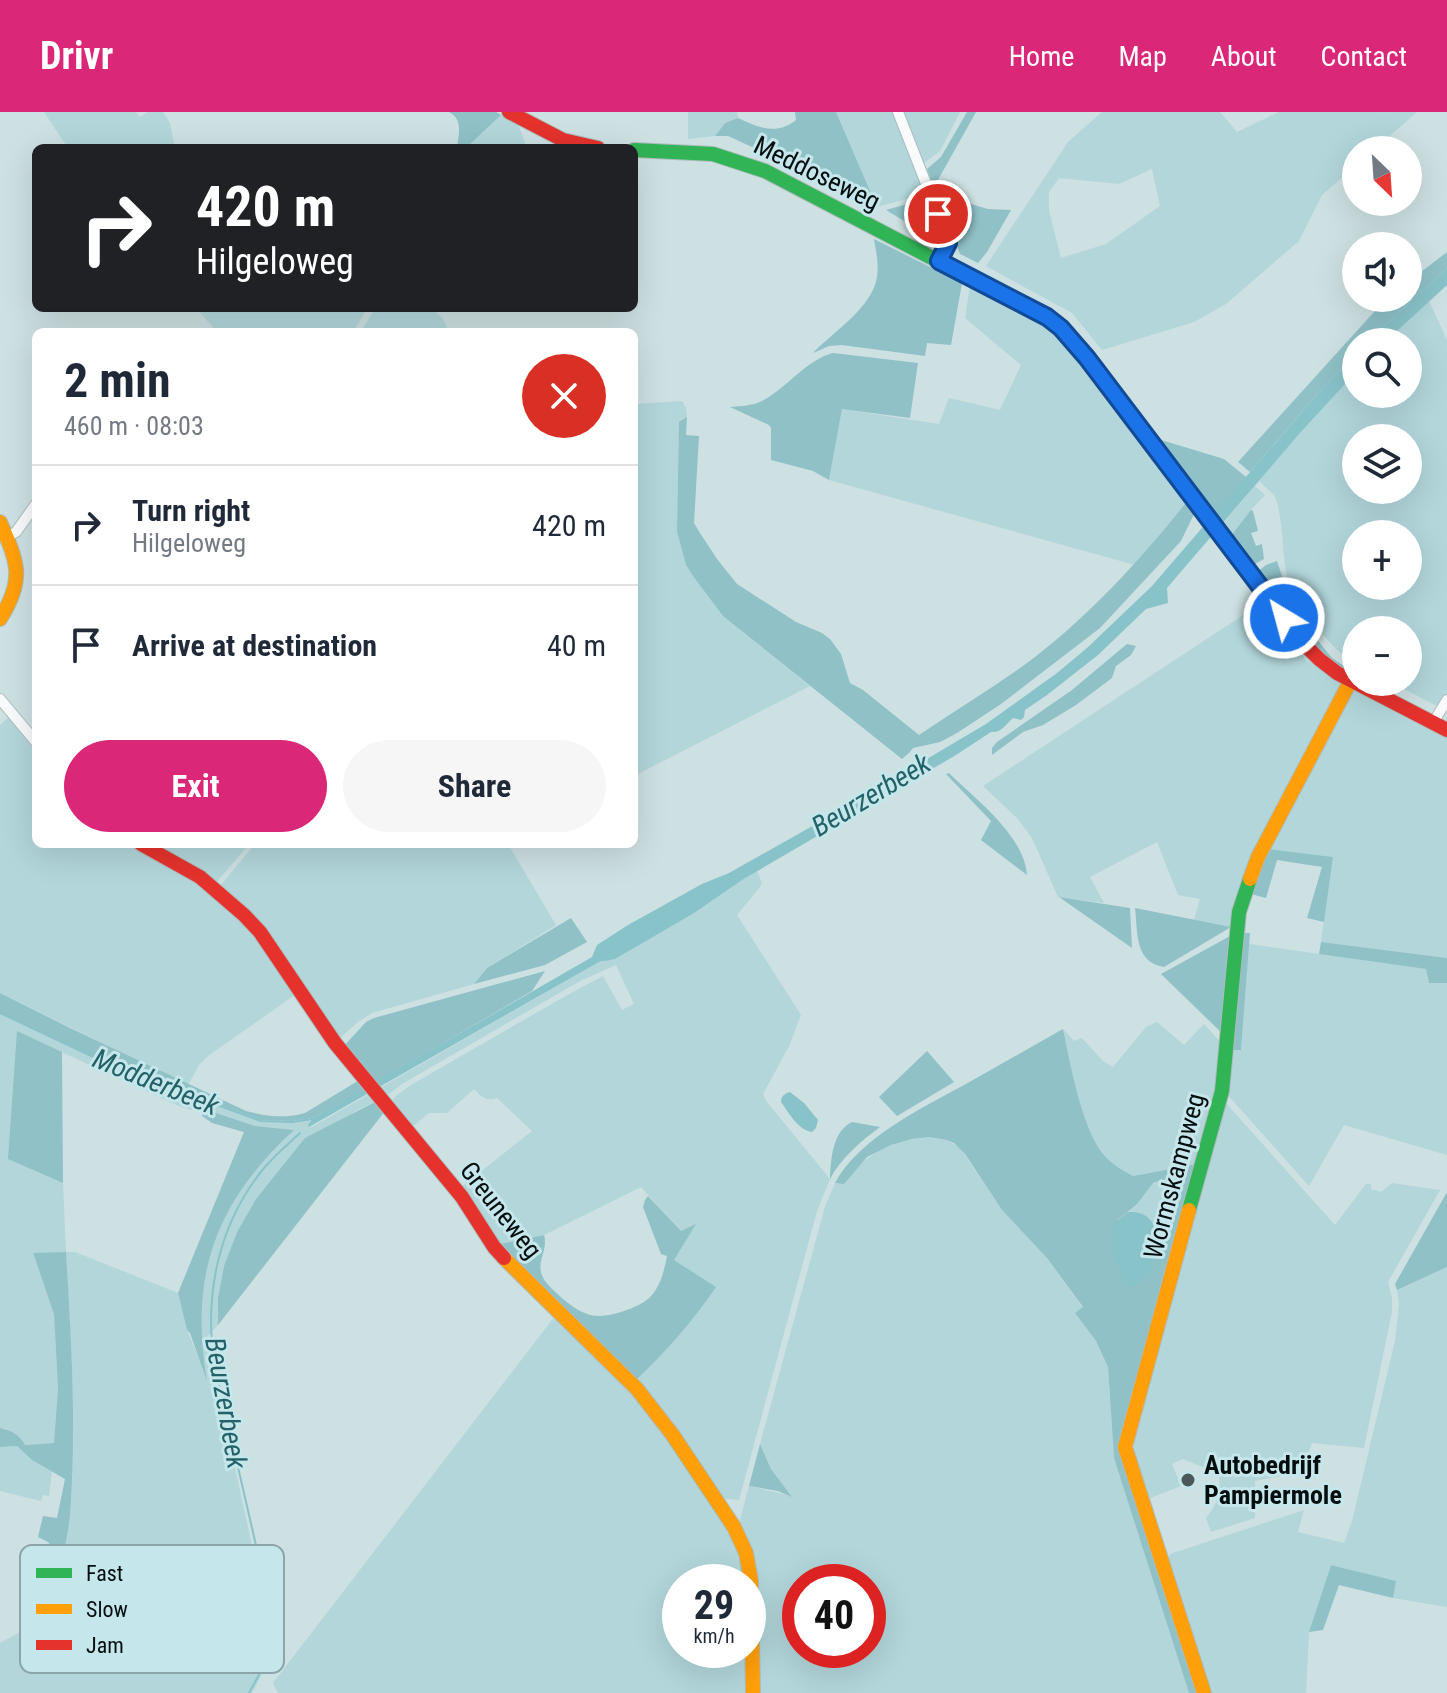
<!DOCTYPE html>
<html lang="en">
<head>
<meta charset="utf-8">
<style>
	body { margin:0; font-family:"Roboto Condensed",sans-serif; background:#f6f6f7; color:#1f2937; height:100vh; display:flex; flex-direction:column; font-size:30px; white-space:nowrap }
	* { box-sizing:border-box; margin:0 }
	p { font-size:26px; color:#747a83 }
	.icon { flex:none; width:44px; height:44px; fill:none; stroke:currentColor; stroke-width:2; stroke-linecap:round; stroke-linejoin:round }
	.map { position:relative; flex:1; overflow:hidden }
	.details { position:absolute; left:32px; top:216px; width:606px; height:520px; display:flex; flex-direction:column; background:#fff; border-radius:12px; box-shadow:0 8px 32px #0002 }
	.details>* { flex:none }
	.top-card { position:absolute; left:32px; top:32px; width:606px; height:168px; border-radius:12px; box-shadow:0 8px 32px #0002; background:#202124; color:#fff; overflow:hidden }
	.needle { width:52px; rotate:155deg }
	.fabs { position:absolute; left:1342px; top:24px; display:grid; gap:16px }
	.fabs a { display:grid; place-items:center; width:80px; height:80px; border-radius:50%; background:#fff; box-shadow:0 8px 32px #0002; font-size:40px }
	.speed { position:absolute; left:662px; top:1452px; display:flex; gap:16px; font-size:40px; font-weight:700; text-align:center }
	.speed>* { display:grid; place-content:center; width:104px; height:104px; border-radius:50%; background:#fff; box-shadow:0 8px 32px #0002; line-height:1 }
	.speed small { font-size:20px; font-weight:400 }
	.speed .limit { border:12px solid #d22; background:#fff; color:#111 }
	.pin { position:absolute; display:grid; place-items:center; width:68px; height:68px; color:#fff; margin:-34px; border:4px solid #fff; border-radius:50%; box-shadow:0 2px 8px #0007 }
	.me { position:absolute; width:88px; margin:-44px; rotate:323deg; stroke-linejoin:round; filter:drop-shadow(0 0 6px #0008) }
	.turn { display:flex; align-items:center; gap:28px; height:168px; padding:0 32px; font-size:36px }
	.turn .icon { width:104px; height:104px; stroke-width:2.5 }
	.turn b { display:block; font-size:56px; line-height:68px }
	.round { display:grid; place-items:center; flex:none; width:84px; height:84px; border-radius:42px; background:#f6f6f7 }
	.headline { display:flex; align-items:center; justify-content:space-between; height:136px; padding:0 32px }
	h1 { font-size:48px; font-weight:700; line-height:60px }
	.cta { display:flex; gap:16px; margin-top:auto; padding:16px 32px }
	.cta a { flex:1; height:92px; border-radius:48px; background:#db2777; color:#fff; font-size:32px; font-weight:700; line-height:92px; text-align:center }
	.cta a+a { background:#f6f6f7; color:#1f2937 }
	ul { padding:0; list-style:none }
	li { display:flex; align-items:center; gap:24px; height:120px; padding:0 32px; border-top:2px solid #e0e1e3 }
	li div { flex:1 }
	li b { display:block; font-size:30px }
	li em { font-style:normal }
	header { display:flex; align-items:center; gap:48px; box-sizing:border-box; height:112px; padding:0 40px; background:#db2777; color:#fff }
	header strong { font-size:38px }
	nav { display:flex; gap:44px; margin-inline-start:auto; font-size:28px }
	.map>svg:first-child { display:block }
	.green { fill:#b2d6da; fill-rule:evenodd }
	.forest { fill:#8fc1c7; fill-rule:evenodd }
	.water { fill:#89c3ca }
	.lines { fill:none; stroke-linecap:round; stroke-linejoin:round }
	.stream { stroke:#89c3ca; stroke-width:2 }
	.street-casing { stroke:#adbcbd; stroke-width:12 }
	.fast-casing { stroke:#adbcbd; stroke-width:16 }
	.slow-casing { stroke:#adbcbd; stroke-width:16 }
	.jam-casing { stroke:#adbcbd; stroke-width:16 }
	.street { stroke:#f8fafb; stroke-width:10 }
	.fast { stroke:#30b455; stroke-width:14 }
	.slow { stroke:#ff9f0a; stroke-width:14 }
	.jam { stroke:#e5322d; stroke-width:14 }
	.route-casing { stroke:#114b97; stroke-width:20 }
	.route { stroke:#1a73e8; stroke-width:14 }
	.poi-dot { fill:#4a5859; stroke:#c5e6ea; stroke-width:3 }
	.labels { text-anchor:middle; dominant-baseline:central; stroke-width:6; stroke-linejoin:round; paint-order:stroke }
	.street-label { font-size:26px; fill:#040e0f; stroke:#c5e6ea }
	.poi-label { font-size:26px; font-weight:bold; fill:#040e0f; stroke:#c5e6ea; text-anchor:start }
	.water-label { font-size:28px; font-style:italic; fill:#226168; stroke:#c5e6ea }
	.key { fill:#c5e6ea; stroke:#8ba5a8; stroke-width:2 }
	.key-label { font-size:22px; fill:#040e0f }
</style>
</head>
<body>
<header>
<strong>Drivr</strong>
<nav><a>Home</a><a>Map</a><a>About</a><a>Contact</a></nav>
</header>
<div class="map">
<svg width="1447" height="1581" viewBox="0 0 1447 1581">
	<rect width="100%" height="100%" fill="#cde0e2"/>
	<g class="green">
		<polygon points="44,0 136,0 140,5 148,0 163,0 170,11 175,36 68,36"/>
		<polygon points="688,0 737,0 738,6 725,11 715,24 688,27"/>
		<polygon points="836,0 960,0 940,39 924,51 934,75 928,81 877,95"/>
		<path d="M1102 0H1220L1237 20 1279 0H1417L1374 38H1356V53L1322 83 1299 129 1226 192 1194 210 1102 238 1072 201 986 154 1068 30ZM1152 57 1160 94 1106 132 1061 146 1049 98V80L1059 66 1119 72Z"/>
		<polygon points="501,3 518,12 527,36 466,36"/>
		<polygon points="970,174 1060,221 1188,388 1135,453 829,368 842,297 939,312 949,286 1000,298 1021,253 965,206"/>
		<path d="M1429 189 1447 228V585L1439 595 1390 570H1408V518H1356V553C1330 537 1292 488 1286 459 1282 436 1283 413 1277 390L1274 383 1259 369 1300 321 1356 260V282H1408V230H1385ZM1356 326H1408V378H1356ZM1356 422H1408V474H1356Z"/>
		<polygon points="196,196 363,196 367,197 353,220 217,220"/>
		<polygon points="375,196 432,196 443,207 449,220 361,220"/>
		<polygon points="682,289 686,296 687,305 679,310 677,420 686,453 723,504 810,574 634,664 634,292"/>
		<polygon points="1255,374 1265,383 1251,398 1230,425 1222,413"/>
		<polygon points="1263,490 1306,548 1343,572 1231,815 1194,808 1200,787 1178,783 1157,730 1090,765 1104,791 1058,785 1032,726 1018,707 983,674"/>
		<polygon points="1353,578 1447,625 1447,846 1321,830 1333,745 1269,737"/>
		<polygon points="10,604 36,635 36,732 138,732 224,782 299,880 208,944 199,953 188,973 0,881 0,613"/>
		<polygon points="149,732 249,732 216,771"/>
		<polygon points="255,732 508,732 556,813 487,856 474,872 372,901 358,910 340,926 249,799 220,774"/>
		<path d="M757 759 762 771 760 775 737 803 801 903 789 934 763 982 767 990 830 1067 817 1099 739 1388 719 1386 635 1269C667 1239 691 1211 715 1175L674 1148 695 1113 681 1119 641 1075 544 1123 500 1132 460 1076 532 1019 497 986C486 990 481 984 474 977L447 1001H429L412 1015 391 991 396 984 411 973 562 886 603 864 622 898 634 892 616 853 580 869 402 972 385 985 378 977 599 850 601 851 694 801 732 774Z"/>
		<polygon points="1249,832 1426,857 1429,871 1447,871 1447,1043 1344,1013 1309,1074 1226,981 1232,938 1241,938"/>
		<path d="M0 901 182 986 220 993 261 1008 292 1009 313 1006 310 1016 371 981 377 989 357 998 292 1044 256 1087 237 1120 224 1154 218 1186V1213L208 1224 211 1247 271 1520C270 1543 263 1562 252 1581H0V1531L48 1505C56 1472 67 1438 70 1403 78 1316 70 1228 66 1140L33 1142 54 1201 58 1276 54 1331 24 1333C20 1323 11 1317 0 1316ZM18 920 181 995 192 998 213 1000 255 1014 293 1018C278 1035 260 1050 247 1069 203 1128 194 1192 206 1263L187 1218 178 1181 75 1140H66L63 1071 9 1047Z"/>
		<path d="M1157 910 1184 933 1204 912 1222 932 1221 958 1197 1052 1133 1064C1122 1058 1111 1052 1102 1042 1082 1017 1070 950 1063 917L1074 929 1082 926 1103 949 1113 955 1146 915Z"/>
		<path d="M1224 989 1335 1113 1366 1072H1371V1077L1381 1080 1392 1071 1440 1078 1388 1170 1392 1186V1200L1364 1336 1312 1331 1302 1360 1255 1369V1406L1211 1420 1206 1406C1218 1391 1221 1381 1219 1362L1183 1347 1172 1352 1181 1374 1148 1387 1135 1346 1132 1326Z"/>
		<path d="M929 1025 947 1028 960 1036 1002 1098 1047 1146 1083 1196 1075 1201 1096 1229 1108 1255 1114 1346 1189 1581H757L739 1412 749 1374 791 1384 771 1357 760 1332 825 1095 835 1071 838 1072C871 1042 884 1030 929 1025ZM800 1470H868V1538H800Z"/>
		<path d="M1161 1068 1175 1074 1159 1123C1152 1107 1146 1099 1128 1100L1137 1092 1154 1070Z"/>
		<polygon points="1447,1155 1447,1495 1393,1486 1395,1469 1331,1453 1309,1520 1306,1581 1209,1581 1167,1449 1170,1442 1304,1398 1298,1420 1344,1431 1352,1409 1395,1229 1399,1193 1397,1178"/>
		<path d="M555 1204C583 1231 613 1256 638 1286 677 1330 708 1383 739 1433L747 1452 749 1464 751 1546 750 1581H278L273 1571ZM680 1470H748V1538H680Z"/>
		<polygon points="17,1334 32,1348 52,1359 49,1384 43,1383 41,1389 0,1379 0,1335"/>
	</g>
	<g class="forest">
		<path d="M449 0H496L501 3 466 36H457C459 23 463 7 449 0Z"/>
		<path d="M795 0H836L877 95 867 88 728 24H715L725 11 738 6C757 15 777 24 796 8Z"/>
		<polygon points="967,0 976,0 934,75 927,57 941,45"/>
		<polygon points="929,86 943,124 942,132 886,98"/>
		<polygon points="957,88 988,97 1011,98 987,140 978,151 960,142 939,89"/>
		<path d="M874 127 962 171 951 233 927 231 925 244 842 233 829 234 813 241C834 219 872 196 877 165 879 152 876 139 874 127Z"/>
		<polygon points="1447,140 1447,156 1367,230 1356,230 1356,241 1319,280 1250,360 1238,350 1374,200 1389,186 1408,186 1408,170"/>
		<path d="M833 241 918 251 910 306 842 297 829 368 813 359 771 348V316L769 313 730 295C741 294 752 294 762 289 787 276 806 248 833 241Z"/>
		<path d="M687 305 686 323 699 324 694 411 700 421 717 447 737 472 796 510 822 521 830 527 841 542 850 571 863 578 919 623C957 597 998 573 1035 545 1093 500 1143 445 1188 388L1196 398 1181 429 1100 516 1001 592 957 621 940 630 913 636 910 640 902 647 723 504 693 464 686 453 677 420 679 310Z"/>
		<polygon points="1158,327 1224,347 1246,365 1215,402"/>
		<polygon points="1251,398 1253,399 1258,419 1251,421 1256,434 1262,432 1264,447 1255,452 1251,452 1230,425"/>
		<path d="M1277 449 1290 488 1306 514 1332 546 1353 560 1352 562C1311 539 1285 497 1257 460L1266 453Z"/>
		<polygon points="1127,532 1136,534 1131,543 1116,554 1112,566 1076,593 1043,613 1023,620 992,643 992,636 997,630 1072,578"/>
		<path d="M949 661C976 688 1024 723 1027 763L981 728 991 709 946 662Z"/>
		<polygon points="1269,737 1333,745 1324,810 1307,806 1322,755 1277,748 1266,786 1251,782"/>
		<polygon points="1059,785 1130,796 1132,836"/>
		<path d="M1135 796 1231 815 1164 855C1134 850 1138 820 1135 796Z"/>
		<polygon points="571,806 587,830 545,853 474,872 487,856"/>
		<polygon points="1242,821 1250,821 1241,938 1232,938"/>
		<polygon points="1232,823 1226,925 1161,862"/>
		<polygon points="1321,830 1447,846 1447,871 1429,871 1426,857 1319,842"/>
		<polygon points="545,859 532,879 373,972 343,935 366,910 374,906"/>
		<path d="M0 881 70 916 246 999C266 1004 285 1007 305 1001L361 967 367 976 313 1006 292 1009 261 1008 220 993 182 986 0 901Z"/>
		<path d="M1063 917C1070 950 1082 1017 1103 1042 1111 1052 1122 1058 1133 1064L1197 1052 1119 1332 1202 1581H1189L1114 1346 1108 1255 1096 1229 1075 1201 1083 1195 1047 1146 1002 1098 965 1042 954 1031 947 1028 929 1025 912 1027 891 1033 867 1045 844 1072 835 1071C859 1026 922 996 966 972 998 954 1031 935 1063 917ZM1161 1069 1175 1074C1172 1094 1160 1111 1159 1132L1118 1108 1137 1092 1154 1070Z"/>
		<polygon points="17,919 62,940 63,1071 8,1047"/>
		<polygon points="927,939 954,970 897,1004 879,985"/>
		<polygon points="377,989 385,999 218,1213 218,1186 224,1154 237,1120 256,1087 305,1026"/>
		<path d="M202 1000H213L255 1014 294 1018C215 1091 189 1163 207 1269L190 1221 187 1218 178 1181 244 1020 212 1011 202 1004Z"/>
		<path d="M852 1010 880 1015C861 1029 841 1046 830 1067 831 1047 832 1020 852 1010Z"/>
		<polygon points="1447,1080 1447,1155 1397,1178 1395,1172"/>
		<path d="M648 1084 681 1119 696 1112 674 1148 716 1175C691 1211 667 1239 635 1269L509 1146 500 1132 544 1123C549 1140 533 1151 545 1169 550 1176 557 1181 563 1187 585 1205 596 1208 624 1199 633 1196 645 1191 651 1184 661 1173 664 1159 667 1144L661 1142 643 1095 645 1088Z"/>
		<path d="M66 1140C71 1227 77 1315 70 1403 67 1435 57 1467 50 1499L42 1498 53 1437 48 1430 38 1425 43 1404 57 1406 65 1367 32 1348 17 1334 0 1335V1316C11 1318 20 1323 25 1333L54 1331 58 1276 54 1202 33 1141Z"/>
		<polygon points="760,1332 771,1357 792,1385 778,1379 749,1374"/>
		<polygon points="1331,1453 1396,1469 1393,1486 1339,1473 1323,1518 1309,1520"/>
	</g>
	<g class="water">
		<polygon points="1447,156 1447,173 1385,230 1367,230"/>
		<path d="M1356 241V260L1300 321 1167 476 1168 491 1146 497 1098 543 1047 583 1025 598 1024 605 1021 608 1013 606C1005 613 1002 621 991 620L956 643 742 768 694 801 615 847 599 850 309 1015 308 1013 313 1006 592 845 597 833 628 813 702 772 729 761 839 699 986 612 1057 561 1087 536 1152 474 1319 280Z"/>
		<path d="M790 980 804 991 818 1008 816 1016 812 1020C798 1018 789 1001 781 990 781 984 784 982 790 980Z"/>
		<path d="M1128 1100C1146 1099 1152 1107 1159 1123 1159 1145 1153 1168 1130 1175L1125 1173C1118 1158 1105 1123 1118 1109 1119 1107 1127 1101 1128 1100Z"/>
	</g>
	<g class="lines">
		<g class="stream">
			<polyline points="0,901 191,991 220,994 261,1009 292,1010 312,1007"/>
			<path d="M249 1581 265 1552 271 1515 267 1481 214 1251C204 1181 219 1111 264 1056 275 1043 287 1033 300 1021"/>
		</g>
		<defs>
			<g id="street">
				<polyline points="898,0 945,120 948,131 939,149"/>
				<polyline points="7,425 16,420 36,392"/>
				<polyline points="0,587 36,630"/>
				<polyline points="1433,611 1447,588"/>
			</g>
			<g id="fast">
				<polyline points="634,38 713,42 765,59 1055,210 1060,216"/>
				<polyline points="1189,1098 1222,979 1239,800 1250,767"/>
			</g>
			<g id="slow">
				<path d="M0 410C18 451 25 467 0 507"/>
				<polyline points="1250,767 1258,745 1351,568"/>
				<polyline points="1189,1098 1125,1335 1204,1581"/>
				<polyline points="504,1146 637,1277 672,1322 734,1415 746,1441 751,1469 753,1581"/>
			</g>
			<g id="jam">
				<polyline points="509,0 563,28 598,36"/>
				<polyline points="1060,216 1087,246 1302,530 1319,547 1337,561 1447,618"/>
				<polyline points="141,732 200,765 244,803 260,820 335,931 462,1085 494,1135 504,1146"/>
			</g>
		</defs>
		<use href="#street" class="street-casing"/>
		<use href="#fast" class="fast-casing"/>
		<use href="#slow" class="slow-casing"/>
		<use href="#jam" class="jam-casing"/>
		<use href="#street" class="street"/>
		<use href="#fast" class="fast"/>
		<use href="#slow" class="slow"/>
		<use href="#jam" class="jam"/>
	</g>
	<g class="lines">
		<defs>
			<polyline id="route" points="938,102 948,131 939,149 1047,205 1061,216 1087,246 1284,506"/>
		</defs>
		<use href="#route" class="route-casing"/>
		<use href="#route" class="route"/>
	</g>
	<circle class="poi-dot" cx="1188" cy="1368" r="8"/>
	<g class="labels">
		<g class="street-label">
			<text transform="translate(817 61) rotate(26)">Meddoseweg</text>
			<text transform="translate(1174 1064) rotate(-75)">Wormskampweg</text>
			<text transform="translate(501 1098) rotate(52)">Greuneweg</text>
		</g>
		<g class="poi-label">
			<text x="1204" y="1353">Autobedrijf<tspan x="1204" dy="30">Pampiermole</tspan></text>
		</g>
		<g class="water-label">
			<text transform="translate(871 683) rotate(-31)">Beurzerbeek</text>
			<text transform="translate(156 970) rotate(22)">Modderbeek</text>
			<text transform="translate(226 1291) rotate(80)">Beurzerbeek</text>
		</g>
	</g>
	<rect x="20" y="1433" width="264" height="128" rx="12" class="key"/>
	<rect x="36" y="1456" width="36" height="10" fill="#30b455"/>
	<rect x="36" y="1492" width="36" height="10" fill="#ff9f0a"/>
	<rect x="36" y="1528" width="36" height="10" fill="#e5322d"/>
	<g class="key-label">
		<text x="86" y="1469">Fast</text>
		<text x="86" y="1505">Slow</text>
		<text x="86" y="1541">Jam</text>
	</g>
</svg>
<div class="fabs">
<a><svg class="needle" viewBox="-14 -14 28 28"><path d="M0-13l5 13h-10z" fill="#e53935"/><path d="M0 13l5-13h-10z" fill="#747a83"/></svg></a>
<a><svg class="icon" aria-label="sound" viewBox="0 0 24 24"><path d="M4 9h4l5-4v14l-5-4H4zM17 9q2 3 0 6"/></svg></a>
<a><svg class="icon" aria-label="search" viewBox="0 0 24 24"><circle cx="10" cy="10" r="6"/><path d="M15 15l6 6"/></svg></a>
<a><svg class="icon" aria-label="layers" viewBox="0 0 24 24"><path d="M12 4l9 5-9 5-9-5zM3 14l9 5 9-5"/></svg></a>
<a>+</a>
<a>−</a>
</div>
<div class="speed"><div>29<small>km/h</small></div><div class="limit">40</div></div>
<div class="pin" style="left:938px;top:102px;background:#d93025"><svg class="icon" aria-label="arrive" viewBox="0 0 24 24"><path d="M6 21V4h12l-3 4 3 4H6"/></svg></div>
<svg class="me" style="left:1284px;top:506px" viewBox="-20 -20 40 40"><circle r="17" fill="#1a73e8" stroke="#fff" stroke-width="3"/><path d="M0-11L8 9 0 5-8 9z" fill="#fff"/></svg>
<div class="top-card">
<div class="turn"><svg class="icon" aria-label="right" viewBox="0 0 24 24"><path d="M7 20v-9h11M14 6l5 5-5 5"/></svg><div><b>420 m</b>Hilgeloweg</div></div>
</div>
<section class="details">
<div class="headline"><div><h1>2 min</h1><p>460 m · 08:03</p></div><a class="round" style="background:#d93025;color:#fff"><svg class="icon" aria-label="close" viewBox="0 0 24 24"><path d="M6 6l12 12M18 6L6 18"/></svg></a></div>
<ul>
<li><svg class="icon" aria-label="right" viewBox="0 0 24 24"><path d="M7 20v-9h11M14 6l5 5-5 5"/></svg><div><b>Turn right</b><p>Hilgeloweg</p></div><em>420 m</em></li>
<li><svg class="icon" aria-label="arrive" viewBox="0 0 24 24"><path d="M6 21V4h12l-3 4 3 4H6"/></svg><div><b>Arrive at destination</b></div><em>40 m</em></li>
</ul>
<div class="cta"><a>Exit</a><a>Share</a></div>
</section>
</div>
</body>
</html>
